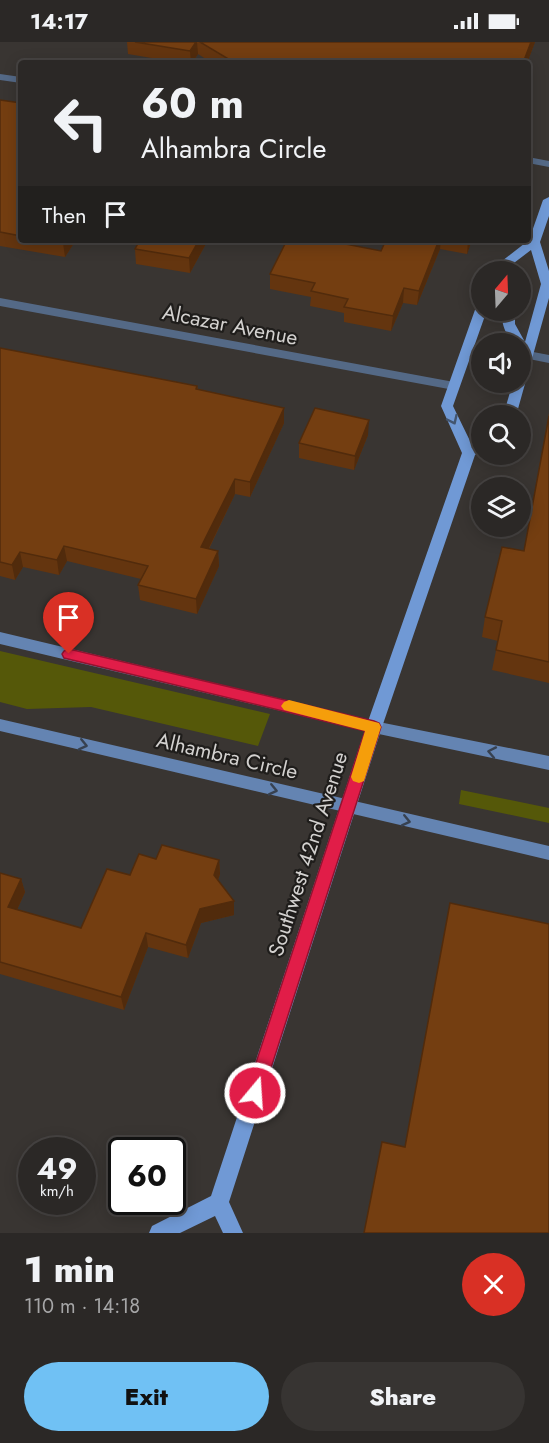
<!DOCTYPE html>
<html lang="en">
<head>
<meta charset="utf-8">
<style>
	body { margin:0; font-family:Jost,sans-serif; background:#373432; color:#f1f3f6; height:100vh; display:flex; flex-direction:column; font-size:22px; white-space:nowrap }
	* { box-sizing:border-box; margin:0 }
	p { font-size:20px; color:#a6a6a7 }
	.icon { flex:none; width:33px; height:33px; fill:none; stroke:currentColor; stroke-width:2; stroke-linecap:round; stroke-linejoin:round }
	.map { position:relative; height:1191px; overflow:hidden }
	.panel { display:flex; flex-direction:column; background:#2b2826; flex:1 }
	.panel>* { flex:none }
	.guide { position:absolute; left:18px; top:18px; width:513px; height:183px; border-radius:6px; box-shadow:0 3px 15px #0003,0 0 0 2px #474443; background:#2b2826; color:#f1f3f6; overflow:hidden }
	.needle { width:39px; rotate:19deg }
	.buttons { position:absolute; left:471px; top:219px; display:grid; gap:12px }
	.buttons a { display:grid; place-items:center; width:60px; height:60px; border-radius:50%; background:#2b2826; box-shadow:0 3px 15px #0003,0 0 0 2px #474443; font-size:30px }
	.speed { position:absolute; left:18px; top:1095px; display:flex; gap:12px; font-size:30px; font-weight:700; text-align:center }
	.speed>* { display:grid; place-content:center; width:78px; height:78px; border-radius:50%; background:#2b2826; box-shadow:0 3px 15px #0003,0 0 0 2px #474443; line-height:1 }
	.speed small { font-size:15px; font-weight:400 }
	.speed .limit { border:3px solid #111; border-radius:9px; background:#fff; color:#111 }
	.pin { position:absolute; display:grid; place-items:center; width:51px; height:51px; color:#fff; margin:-62px -26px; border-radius:50% 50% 50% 0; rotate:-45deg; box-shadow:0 0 6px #0007 }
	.pin .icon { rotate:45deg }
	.me { position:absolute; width:66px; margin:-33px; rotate:18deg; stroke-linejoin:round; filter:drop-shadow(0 0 4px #0008) }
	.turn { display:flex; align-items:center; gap:21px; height:126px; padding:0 24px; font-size:27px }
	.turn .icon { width:78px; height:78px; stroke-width:2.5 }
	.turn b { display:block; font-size:42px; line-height:51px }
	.then { display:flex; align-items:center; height:57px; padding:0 24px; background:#0003; gap:12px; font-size:22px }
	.round { display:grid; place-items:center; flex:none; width:63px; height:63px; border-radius:32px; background:#373432 }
	.headline { display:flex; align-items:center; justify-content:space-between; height:102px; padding:0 24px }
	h1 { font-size:36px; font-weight:800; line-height:45px }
	.primary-button { display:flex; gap:12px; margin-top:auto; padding:12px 24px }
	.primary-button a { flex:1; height:69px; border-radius:36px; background:#70c1f4; color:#111; font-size:24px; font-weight:800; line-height:69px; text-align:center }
	.primary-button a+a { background:#373432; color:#f1f3f6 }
	.status { display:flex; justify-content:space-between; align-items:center; height:42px; padding:0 30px; background:#2b2826; direction:ltr }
	.status svg { height:16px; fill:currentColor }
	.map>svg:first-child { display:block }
	.green { fill:#555809 }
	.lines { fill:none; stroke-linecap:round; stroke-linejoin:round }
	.street { fill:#546986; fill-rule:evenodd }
	.secondary { fill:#6484b2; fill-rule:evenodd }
	.primary { fill:#7099d5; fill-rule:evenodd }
	.wall { fill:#64350f }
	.shaded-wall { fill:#512b0c }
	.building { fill:#743e11; stroke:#512b0c; stroke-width:1.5 }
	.oneway { stroke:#43556f }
	.oneway2 { stroke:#374150 }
	.route { fill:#e11d48; stroke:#92132f; stroke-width:1.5 }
	.slow { fill:#f59e0b }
	.labels { text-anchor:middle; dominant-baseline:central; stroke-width:4.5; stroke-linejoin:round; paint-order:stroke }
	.street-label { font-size:21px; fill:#d3d1cf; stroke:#1f1d1b }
</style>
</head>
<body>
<div class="status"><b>14:17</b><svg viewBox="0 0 49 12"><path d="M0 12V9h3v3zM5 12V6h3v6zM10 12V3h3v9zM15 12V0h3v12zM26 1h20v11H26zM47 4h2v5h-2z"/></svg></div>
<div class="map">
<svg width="549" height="1191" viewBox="0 0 549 1191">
	<rect width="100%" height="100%" fill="#393532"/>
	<g class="green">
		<polygon points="0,609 270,672 258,704 91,665 27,667 0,660"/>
		<polygon points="461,748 549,766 549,781 459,762"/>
	</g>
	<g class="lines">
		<g class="street">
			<polygon points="0,32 21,35 21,41 0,38"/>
			<polygon points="528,115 549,119 549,125 528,121"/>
			<polygon points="0,256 454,340 460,344 454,348 0,264"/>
			<polygon points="528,309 549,313 549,321 524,316 522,313"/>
		</g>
		<g class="secondary">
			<polygon points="0,590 374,679 549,714 549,728 374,691 0,602"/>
			<polygon points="0,677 549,804 549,818 0,689"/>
		</g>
		<g class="primary">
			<path d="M549 155V174L540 200 549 229V256L516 374H503L513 340H520V314L523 305 520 306V302H513C506 291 500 282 503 268H515V282L525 300 541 242 531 208 502 230H488L529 198 543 158Z"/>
			<polygon points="482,261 482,268 487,268 453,364 471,401 482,395 482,407 475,413 382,685 229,1160 243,1191 223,1191 215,1174 180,1191 149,1191 152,1184 211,1154 366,685 462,411 441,364 476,265"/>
		</g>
	</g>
	<g class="wall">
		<polygon points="127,0 535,0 527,21 212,21 198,12 192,21 181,21 128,12"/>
		<polygon points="0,58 21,61 21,198 76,198 65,215 0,204"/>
		<polygon points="208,198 190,231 136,222 135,207"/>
		<polygon points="400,198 472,198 467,212 440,207 417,263 403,261 391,289 344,280 344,271 310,264 311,255 270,247 270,232 381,209"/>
		<polygon points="0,306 197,344 198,347 284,366 284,381 250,455 235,452 209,507 218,509 219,524 197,572 140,558 138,543 141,537 67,519 59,533 23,525 15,538 0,534"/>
		<polygon points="549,371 549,641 492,628 498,599 482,595 485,575 524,509"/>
		<polygon points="368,393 354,428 299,416 299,401"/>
		<polygon points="156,817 219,818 220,832 218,838 234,859 234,873 201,881 188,916 148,905 124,968 0,932 0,831 21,837 25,850 17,868 81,886 130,833"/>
	</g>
	<g class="shaded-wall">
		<polygon points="196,0 197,0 198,12 192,21 191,21 190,9"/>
		<polygon points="531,0 535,0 527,21 523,21"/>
		<polygon points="65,198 76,198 65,215 63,201"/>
		<polygon points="199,198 208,198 190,231 189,216"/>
		<polygon points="439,198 441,198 440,207 417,263 419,249"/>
		<polygon points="468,198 472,198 467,212"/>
		<polygon points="404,246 403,261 391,289 393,274"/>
		<polygon points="284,366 284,381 250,455 250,440"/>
		<polygon points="369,378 368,393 354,428 355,414"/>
		<polygon points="235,437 235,452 202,520 201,505"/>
		<polygon points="64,504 67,519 59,533 57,518"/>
		<polygon points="218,509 219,524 197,572 196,557"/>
		<polygon points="20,510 23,525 15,538 12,523"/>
		<polygon points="219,818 220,832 215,847 214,833"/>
		<polygon points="21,837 25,850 12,879 8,865"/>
		<polygon points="234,859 234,873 201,881 188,916 186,903 200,867"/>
		<polygon points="146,891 148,905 124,968 121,955"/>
	</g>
	<g class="building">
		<polygon points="135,0 196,0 190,9"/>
		<polygon points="200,0 531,0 523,21 235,21"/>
		<polygon points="0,58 21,61 21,155 20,157 21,157 21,194 0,190"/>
		<polygon points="45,198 65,198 63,201"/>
		<polygon points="140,198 199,198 189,216 135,207"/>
		<polygon points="287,198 325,198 381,209 386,198 399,199 400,198 439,198 419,249 404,246 393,274 344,265 348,257 311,249 315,241 270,232"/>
		<polygon points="0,306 197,344 196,347 284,366 250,440 235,437 201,505 218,509 196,557 138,543 148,524 64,504 57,518 20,510 12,523 0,520"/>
		<polygon points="315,366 369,378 355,414 299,401"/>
		<polygon points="549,374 549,620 496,608 502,579 485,575 502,505 524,509"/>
		<polygon points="162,803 219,818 214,833 234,859 200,867 186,903 146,891 121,955 0,920 0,831 21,837 8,865 81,886 107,827 130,833 139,812 156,817"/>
		<polygon points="450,861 549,882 549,1191 364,1191 382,1100 405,1105"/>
	</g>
	<defs><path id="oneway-chevron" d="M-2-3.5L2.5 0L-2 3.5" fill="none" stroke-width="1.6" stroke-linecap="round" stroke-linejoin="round" transform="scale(1.5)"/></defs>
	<use class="oneway" href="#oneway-chevron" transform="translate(453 378) rotate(65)"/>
	<g class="oneway2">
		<use href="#oneway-chevron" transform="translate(83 703) rotate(13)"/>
		<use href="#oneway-chevron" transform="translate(492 710) rotate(-169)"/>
		<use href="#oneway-chevron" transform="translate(273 748) rotate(13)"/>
		<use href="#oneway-chevron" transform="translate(406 779) rotate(13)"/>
	</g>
	<polygon class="route" points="69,607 374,679 379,681 381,685 261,1057 255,1059 249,1057 246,1051 365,689 64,616 62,612 64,609"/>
	<polygon class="slow" points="289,658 379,681 381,685 364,739 359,741 353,739 351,735 365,689 284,668 281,664 284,660"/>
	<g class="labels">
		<g class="street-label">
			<text transform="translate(230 283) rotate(11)">Alcazar Avenue</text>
			<text transform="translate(227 714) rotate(13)">Alhambra Circle</text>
			<text transform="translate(308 812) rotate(-72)">Southwest 42nd Avenue</text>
		</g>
	</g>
</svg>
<div class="buttons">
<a><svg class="needle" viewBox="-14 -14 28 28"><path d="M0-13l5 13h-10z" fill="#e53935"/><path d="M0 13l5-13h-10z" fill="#a6a6a7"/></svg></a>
<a><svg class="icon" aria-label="sound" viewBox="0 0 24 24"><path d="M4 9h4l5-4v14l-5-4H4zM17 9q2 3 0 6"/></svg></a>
<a><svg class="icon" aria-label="search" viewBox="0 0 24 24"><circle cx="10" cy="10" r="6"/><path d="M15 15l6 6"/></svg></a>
<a><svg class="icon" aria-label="layers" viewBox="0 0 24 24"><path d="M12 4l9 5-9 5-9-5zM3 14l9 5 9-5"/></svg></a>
</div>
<div class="speed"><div>49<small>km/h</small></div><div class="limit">60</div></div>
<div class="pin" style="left:69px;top:612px;background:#d93025"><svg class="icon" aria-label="arrive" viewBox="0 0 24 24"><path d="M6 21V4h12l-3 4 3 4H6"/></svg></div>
<svg class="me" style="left:255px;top:1051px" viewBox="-20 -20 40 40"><circle r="17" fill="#e11d48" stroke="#fff" stroke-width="3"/><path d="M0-11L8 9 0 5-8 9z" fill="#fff"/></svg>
<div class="guide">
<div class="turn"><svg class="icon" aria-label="left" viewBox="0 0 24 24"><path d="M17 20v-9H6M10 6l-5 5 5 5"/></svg><div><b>60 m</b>Alhambra Circle</div></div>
<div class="then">Then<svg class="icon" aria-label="arrive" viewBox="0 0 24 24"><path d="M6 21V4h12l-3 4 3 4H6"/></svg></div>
</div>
</div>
<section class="panel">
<div class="headline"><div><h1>1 min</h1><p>110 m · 14:18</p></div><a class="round" style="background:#d93025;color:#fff"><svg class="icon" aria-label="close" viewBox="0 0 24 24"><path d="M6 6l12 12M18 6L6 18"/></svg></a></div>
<div class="primary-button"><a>Exit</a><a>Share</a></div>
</section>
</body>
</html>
